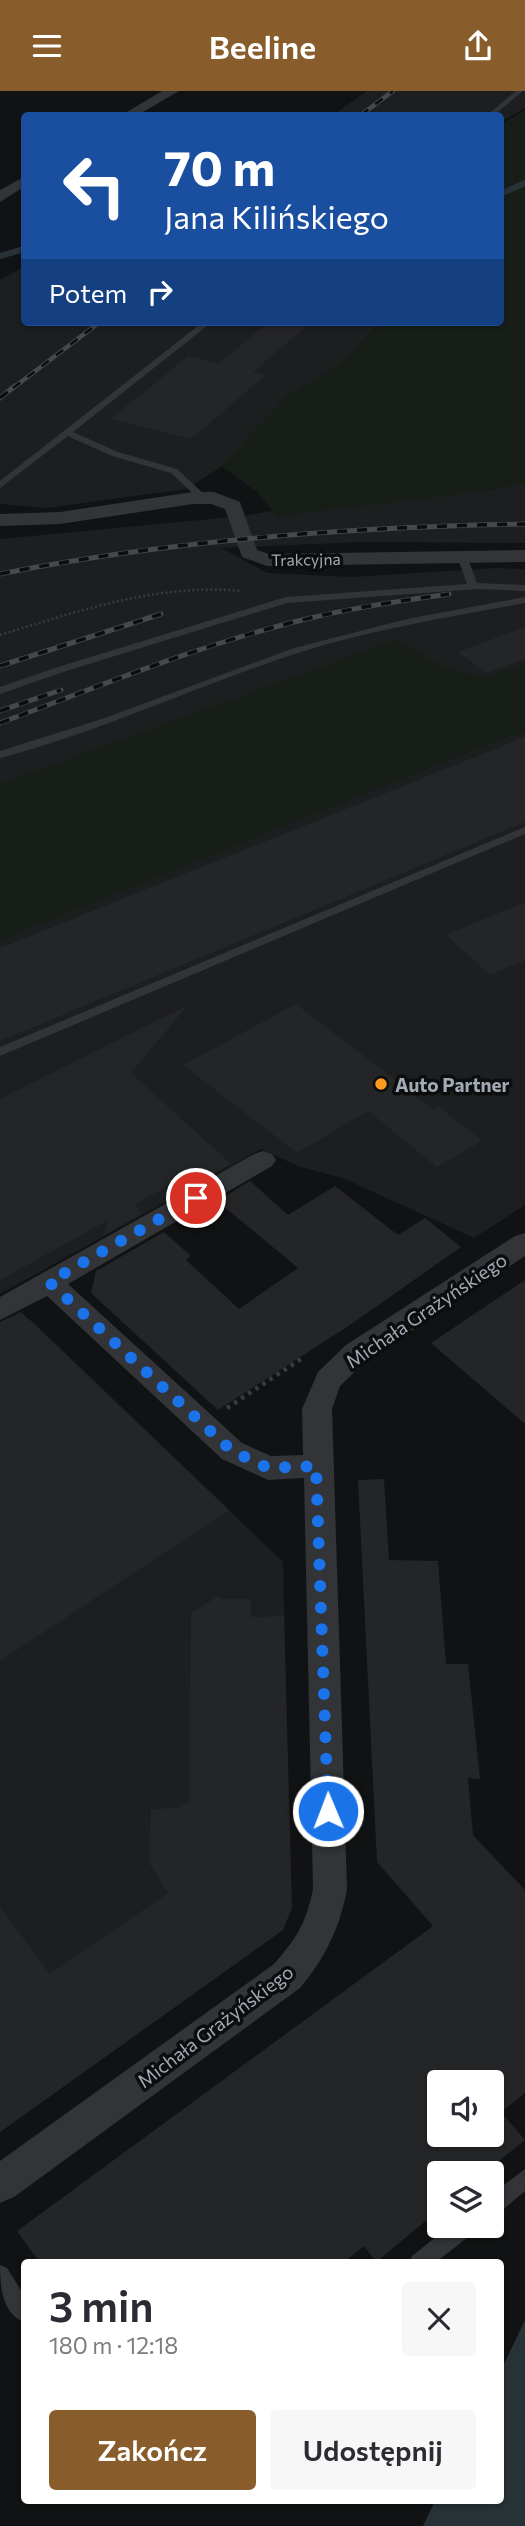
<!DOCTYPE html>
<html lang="pl">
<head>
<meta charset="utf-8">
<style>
	body { margin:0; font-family:Commissioner,sans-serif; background:#f7f7f7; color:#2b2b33; height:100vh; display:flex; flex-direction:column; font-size:26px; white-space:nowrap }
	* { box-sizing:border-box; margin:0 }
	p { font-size:23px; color:#7c7c81 }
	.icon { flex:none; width:38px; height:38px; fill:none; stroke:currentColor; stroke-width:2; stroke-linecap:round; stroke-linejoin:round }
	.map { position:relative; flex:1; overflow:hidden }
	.panel { position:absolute; left:21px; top:2168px; width:483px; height:245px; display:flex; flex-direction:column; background:#fff; border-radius:7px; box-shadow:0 2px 5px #0004 }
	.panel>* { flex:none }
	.guide { position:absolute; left:21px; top:21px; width:483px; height:214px; border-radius:7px; box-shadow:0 2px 5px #0004; background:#1a4fa0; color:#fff; overflow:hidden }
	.controls { position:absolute; left:427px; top:1979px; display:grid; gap:14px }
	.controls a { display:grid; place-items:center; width:77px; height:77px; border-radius:7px; background:#fff; box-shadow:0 2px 5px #0004; font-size:35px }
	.pin { position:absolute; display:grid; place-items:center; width:60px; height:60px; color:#fff; margin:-30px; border:4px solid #fff; border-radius:50%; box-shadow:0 2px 7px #0007 }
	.me { position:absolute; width:77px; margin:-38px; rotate:359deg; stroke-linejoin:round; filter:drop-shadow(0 0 5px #0008) }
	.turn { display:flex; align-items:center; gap:24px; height:147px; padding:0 28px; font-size:32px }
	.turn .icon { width:91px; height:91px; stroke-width:2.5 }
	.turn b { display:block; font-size:49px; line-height:60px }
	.then { display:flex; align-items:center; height:66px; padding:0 28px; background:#0003; gap:14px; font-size:26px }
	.round { display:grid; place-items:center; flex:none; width:74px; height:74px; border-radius:7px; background:#f7f7f7 }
	.headline { display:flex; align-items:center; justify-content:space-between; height:119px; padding:0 28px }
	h1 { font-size:42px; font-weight:600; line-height:52px }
	.action { display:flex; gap:14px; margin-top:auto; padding:14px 28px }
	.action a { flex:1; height:80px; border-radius:7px; background:#895d2b; color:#fff; font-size:28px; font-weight:600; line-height:80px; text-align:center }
	.action a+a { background:#f7f7f7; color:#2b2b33 }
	header { display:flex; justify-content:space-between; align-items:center; height:91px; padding:0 28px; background:#895d2b; color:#fff; font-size:32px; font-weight:600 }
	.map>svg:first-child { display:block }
	.built { fill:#1d1e20 }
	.green { fill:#171e18 }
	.water { fill:#273237 }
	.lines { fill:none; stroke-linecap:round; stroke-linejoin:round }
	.stream { stroke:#273237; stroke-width:6 }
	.building { fill:#242527; fill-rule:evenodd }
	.path-far1 { stroke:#383b3f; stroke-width:2.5; stroke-dasharray:2 2.5; stroke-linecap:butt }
	.path { stroke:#383b3f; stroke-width:4.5; stroke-dasharray:3.5 5; stroke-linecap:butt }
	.lane { fill:#323438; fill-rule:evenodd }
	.street { fill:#323438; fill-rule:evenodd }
	.rail-far1-casing { stroke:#45484d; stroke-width:4.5 }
	.rail-casing { stroke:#45484d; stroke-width:5 }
	.rail-far1 { stroke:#0c0d0e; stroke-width:2.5; stroke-dasharray:9; stroke-linecap:butt }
	.rail { stroke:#0c0d0e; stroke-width:3.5; stroke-dasharray:10; stroke-linecap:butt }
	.route { stroke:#1a73e8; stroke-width:12; stroke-dasharray:0 21.6 }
	.poi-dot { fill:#fb9a21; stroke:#0c0d0e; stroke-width:2.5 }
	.labels { text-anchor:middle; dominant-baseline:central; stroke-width:7; stroke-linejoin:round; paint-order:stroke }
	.far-street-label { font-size:16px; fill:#a2aab5; stroke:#0c0d0e }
	.poi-label { font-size:19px; font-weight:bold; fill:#a2aab5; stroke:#0c0d0e; text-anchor:start }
	.street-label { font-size:19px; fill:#a2aab5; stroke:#0c0d0e }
</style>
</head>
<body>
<header><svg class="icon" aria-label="menu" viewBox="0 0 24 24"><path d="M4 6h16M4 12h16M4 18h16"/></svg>Beeline<svg class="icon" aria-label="share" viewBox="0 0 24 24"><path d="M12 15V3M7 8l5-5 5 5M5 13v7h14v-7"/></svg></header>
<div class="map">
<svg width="525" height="2435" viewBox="0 0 525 2435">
	<rect width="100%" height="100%" fill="#111213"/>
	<g class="built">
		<polygon points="367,0 525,0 525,17 501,31 500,24 333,24"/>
		<polygon points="24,176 24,231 382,231 271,343 187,398 46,417 0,413 0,189"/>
		<polygon points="525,391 525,452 362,451 222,457 267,482 352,486 496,477 525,478 525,1114 474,1147 345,1088 298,1075 261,1058 0,1203 0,448 243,425 287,417 484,400"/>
		<polygon points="31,1229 283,1471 291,1817 283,1839 0,2041 0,1246"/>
	</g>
	<g class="green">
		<polygon points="525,19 525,391 484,400 277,425 257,401 221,375 286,306 341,272 383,231 500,231 501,33"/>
		<polygon points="395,549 445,577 482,586 525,573 525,642 506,646 0,849 0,693"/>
	</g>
	<polygon class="water" points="525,2229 525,2435 423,2435 435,2410 500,2410 501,2279"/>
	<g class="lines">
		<g class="stream">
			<polyline points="500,103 525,92"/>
			<polyline points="0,165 24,158"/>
		</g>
	</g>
	<g class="building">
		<polygon points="269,231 311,231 253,281 266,284 191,348 111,328 188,265 218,273"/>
		<polygon points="525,536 525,568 487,582 458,561"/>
		<polygon points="525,646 525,731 0,950 0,857"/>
		<polygon points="525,811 525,869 490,884 446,844"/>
		<polygon points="296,913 433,1018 438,1015 482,1050 437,1076 368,1020 297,1062 183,974"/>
		<polygon points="188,914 131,982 231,1073 196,1093 186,1085 134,1114 143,1122 104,1144 108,1129 0,1189 0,1008"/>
		<polygon points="250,1090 288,1124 335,1095 398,1144 425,1127 461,1156 350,1234 218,1319 91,1202 96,1180 164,1141 191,1165 186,1169 239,1218 298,1177 217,1110"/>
		<polygon points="525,1189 525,1333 431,1252"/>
		<polygon points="21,1221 229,1419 0,1570 0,1231"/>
		<path d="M384 1388 389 1469 438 1470 446 1573H468L480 1688 468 1687 473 1744 525 1799V2002L501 2021 525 2049 484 2082H439V2119L376 2171 364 2155 343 2172H40L17 2140 433 1835 377 1771 358 1389ZM439 1992H492V2044H439Z"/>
		<polygon points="218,1505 223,1508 251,1508 251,1526 284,1525 292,1817 283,1839 0,2041 0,1816 50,1883 168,1802 149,1772 151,1718 180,1717 181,1713 189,1712 191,1522"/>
	</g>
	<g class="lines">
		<path class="path-far1" d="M0 544C79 520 158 492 241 500"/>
		<polyline class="path" points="227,1317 304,1266"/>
		<g class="lane">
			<polygon points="516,0 523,0 494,24 487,24"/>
			<polygon points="203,231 212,231 73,341 118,361 177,378 206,405 206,409 200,409 171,382 112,365 68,345 0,397 0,390"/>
			<polygon points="462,462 467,465 477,492 525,494 525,500 478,498 287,512 63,581 0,603 0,596 55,577 286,506 467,493 457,465"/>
			<path d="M525 506V512C450 526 374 538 301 561 200 593 103 640 0 667V660L102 628 294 557 407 528Z"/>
			<polygon points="525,736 525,743 0,965 0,956"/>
			<polygon points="525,2078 525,2100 499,2122 492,2125 492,2103"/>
			<polygon points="450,2135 476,2135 473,2142 435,2172 409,2172 412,2165"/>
			<path d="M0 2174 7 2177 24 2204V2231C2 2223 0 2194 0 2174Z"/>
		</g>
		<g class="street">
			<polygon points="162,0 179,0 138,24 122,24"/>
			<polygon points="24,86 24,96 0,111 0,99"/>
			<polygon points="193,401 214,401 240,411 257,459 269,463 525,459 525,471 267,475 242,466 225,418 211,413 193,413 60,433 0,435 0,423 60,421"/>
			<path d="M263 1060 272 1063 276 1069 272 1075 68 1193 242 1352 271 1365 303 1364 302 1318 318 1281 346 1254 515 1145 525 1142V1165L366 1270 340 1295 332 1318 347 1798C340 1837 325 1867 300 1897L14 2106 0 2112V2070L274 1873C297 1847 306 1832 313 1798L304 1387 268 1389 222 1368 47 1205 0 1229V1206L254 1063Z"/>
		</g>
		<defs>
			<g id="rail-far1">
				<polyline points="361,24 393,0"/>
				<polyline points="13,297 100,231"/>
			</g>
			<g id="rail">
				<polyline points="0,307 15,295"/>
				<path d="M0 483C172 449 350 436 525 433"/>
				<polyline points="0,575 161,523"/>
				<polyline points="0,620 61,599"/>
				<path d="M0 632C100 595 199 554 302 529 351 517 400 510 449 503"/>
			</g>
		</defs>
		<use href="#rail-far1" class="rail-far1-casing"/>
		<use href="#rail" class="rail-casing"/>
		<use href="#rail-far1" class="rail-far1"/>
		<use href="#rail" class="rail"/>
	</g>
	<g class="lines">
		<polyline class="route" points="196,1107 49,1191 232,1360 268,1377 316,1375 328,1720"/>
	</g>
	<circle class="poi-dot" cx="381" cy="993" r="7"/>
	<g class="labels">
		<g class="far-street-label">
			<text transform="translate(306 468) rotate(-1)">Trakcyjna</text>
		</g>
		<g class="poi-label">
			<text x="395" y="993">Auto Partner</text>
		</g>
		<g class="street-label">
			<text transform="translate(426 1219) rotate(-34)">Michała Grażyńskiego</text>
			<text transform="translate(215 1935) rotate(-37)">Michała Grażyńskiego</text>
		</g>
	</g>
</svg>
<div class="controls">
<a><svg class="icon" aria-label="sound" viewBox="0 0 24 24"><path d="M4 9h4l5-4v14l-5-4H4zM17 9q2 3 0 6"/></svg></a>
<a><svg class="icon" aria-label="layers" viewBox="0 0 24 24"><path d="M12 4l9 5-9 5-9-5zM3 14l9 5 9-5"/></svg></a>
</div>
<div class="pin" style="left:196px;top:1107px;background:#d93025"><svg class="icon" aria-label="arrive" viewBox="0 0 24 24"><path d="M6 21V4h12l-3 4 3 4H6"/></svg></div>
<svg class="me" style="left:328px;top:1720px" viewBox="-20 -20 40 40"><circle r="17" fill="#1a73e8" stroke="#fff" stroke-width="3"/><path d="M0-11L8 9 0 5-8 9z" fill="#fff"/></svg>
<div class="guide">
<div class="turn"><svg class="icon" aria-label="left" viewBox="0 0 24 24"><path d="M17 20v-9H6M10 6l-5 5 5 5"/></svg><div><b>70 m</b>Jana Kilińskiego</div></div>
<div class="then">Potem<svg class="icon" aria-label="right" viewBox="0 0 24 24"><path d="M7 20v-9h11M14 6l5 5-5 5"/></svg></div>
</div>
<section class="panel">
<div class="headline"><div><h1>3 min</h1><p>180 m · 12:18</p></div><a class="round"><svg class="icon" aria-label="close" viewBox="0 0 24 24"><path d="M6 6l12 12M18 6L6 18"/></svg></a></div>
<div class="action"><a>Zakończ</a><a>Udostępnij</a></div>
</section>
</div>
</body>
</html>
